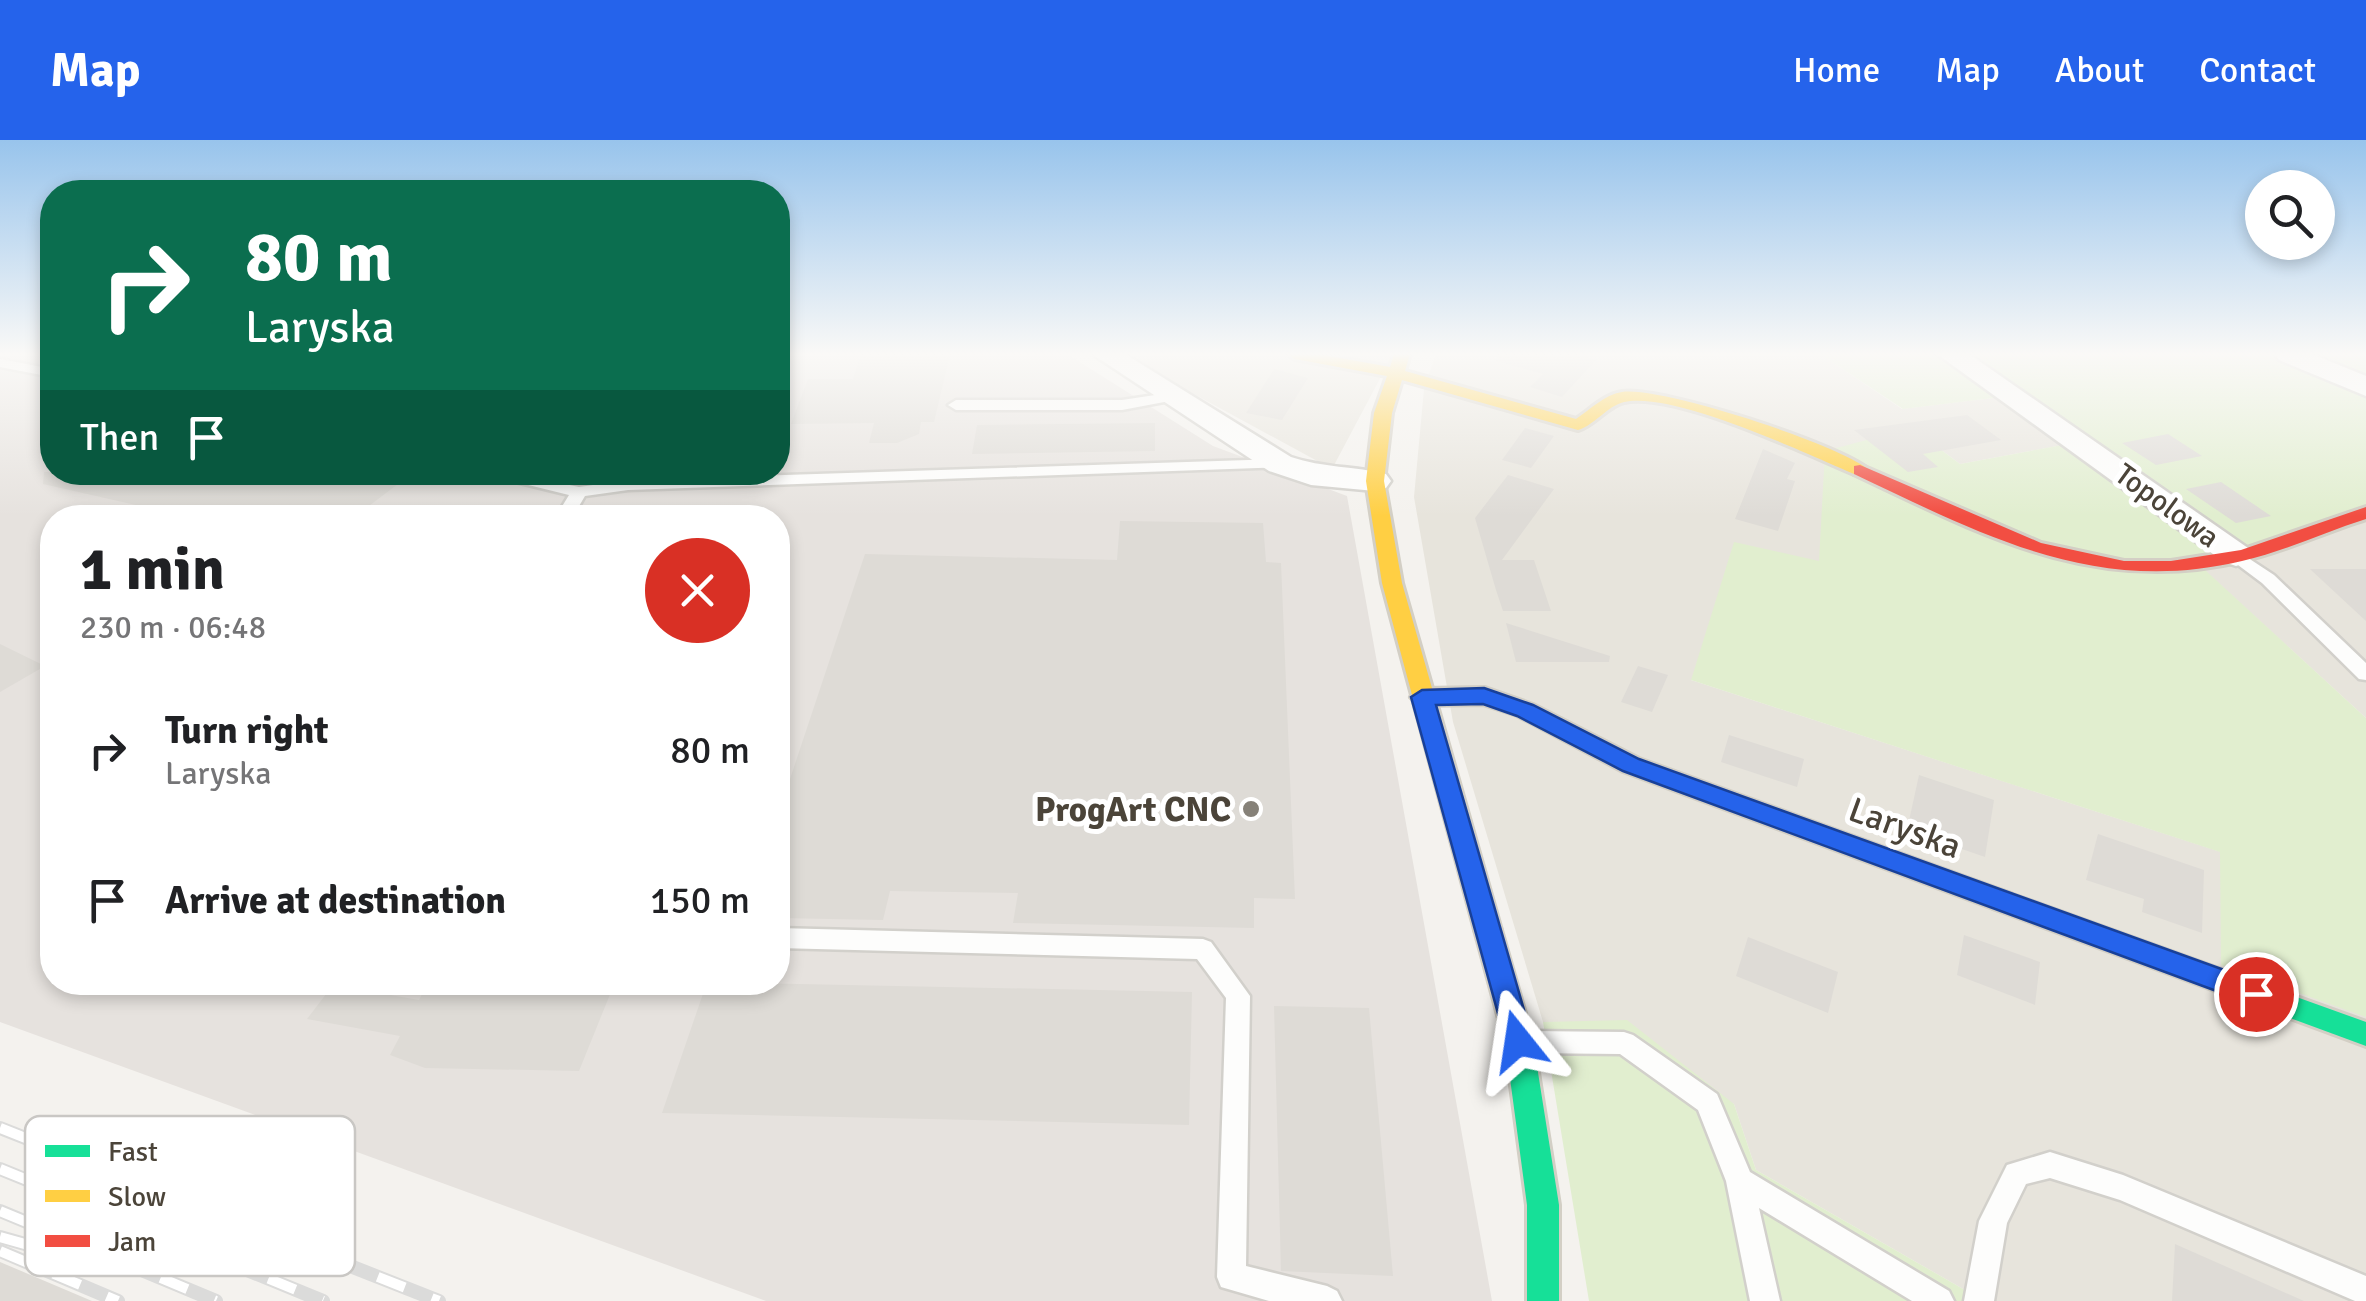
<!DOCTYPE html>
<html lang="en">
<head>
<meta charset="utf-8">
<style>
	body { margin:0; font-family:Signika,sans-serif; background:#f2f2f2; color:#202124; height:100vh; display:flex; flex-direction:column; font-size:38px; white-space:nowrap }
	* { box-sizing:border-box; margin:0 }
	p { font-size:32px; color:#757577 }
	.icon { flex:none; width:55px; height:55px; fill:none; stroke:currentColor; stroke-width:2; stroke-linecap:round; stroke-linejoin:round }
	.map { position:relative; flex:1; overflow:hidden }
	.details { position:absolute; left:40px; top:365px; width:750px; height:490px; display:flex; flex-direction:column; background:#fff; border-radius:40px; box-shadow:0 5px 15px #0003 }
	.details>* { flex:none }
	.hud { position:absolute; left:40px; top:40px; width:750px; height:305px; border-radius:40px; box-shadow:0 5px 15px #0003; background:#0b6e4f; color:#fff; overflow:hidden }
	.controls { position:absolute; left:2245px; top:30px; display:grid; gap:20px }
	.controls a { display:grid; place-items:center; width:90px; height:90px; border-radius:50%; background:#fff; box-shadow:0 5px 15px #0003; font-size:50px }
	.pin { position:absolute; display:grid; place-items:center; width:85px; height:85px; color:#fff; margin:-42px; border:5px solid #fff; border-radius:50%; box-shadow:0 2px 10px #0007 }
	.me { position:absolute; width:110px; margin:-55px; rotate:345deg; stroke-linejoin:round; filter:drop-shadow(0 0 8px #0008) }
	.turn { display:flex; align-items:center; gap:35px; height:210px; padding:0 40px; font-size:45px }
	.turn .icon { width:130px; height:130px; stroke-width:2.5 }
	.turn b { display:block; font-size:70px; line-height:85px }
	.then { display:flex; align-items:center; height:95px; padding:0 40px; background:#0003; gap:20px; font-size:38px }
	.round { display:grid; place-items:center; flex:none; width:105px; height:105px; border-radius:52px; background:#f2f2f2 }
	.headline { display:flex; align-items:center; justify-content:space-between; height:170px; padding:0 40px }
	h1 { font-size:60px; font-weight:700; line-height:75px }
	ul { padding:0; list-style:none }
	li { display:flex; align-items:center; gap:30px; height:150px; padding:0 40px }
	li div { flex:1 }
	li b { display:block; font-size:38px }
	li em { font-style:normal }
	header { display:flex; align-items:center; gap:60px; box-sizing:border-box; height:140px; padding:0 50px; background:#2563eb; color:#fff }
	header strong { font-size:48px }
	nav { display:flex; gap:55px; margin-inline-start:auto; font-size:35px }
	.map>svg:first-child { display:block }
	.residential { fill:#e7e4dc }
	.industrial { fill:#e6e2de; fill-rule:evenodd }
	.green { fill:#e1eecf }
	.building { fill:#dedbd6 }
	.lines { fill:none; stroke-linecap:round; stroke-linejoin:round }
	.lane-casing { stroke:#d2d0cb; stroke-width:5 }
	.street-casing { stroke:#d2d0cb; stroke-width:5 }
	.fast-casing { stroke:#d3cfc5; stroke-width:6 }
	.slow-casing { stroke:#d3cfc5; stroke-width:6 }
	.jam-casing { stroke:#d3cfc5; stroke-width:6 }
	.lane { fill:#fdfdfc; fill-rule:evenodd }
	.street { fill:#fdfdfc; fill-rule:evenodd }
	.fast { fill:#16e098; fill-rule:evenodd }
	.slow { fill:#ffcf43; fill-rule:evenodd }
	.jam { fill:#f24e42; fill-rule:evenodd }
	.rail-casing { stroke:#dbdbda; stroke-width:14 }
	.rail { stroke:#fff; stroke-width:10; stroke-dasharray:29; stroke-linecap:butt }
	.route { fill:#2563eb; stroke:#184099; stroke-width:2.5 }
	.poi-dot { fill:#868178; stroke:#fff; stroke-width:4 }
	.labels { text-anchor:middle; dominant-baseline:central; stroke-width:10; stroke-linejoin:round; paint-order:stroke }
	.far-street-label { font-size:30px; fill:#4b4439; stroke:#fff }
	.poi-label { font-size:35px; font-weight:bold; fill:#4b4439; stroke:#fff; text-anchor:end }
	.street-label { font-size:35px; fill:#4b4439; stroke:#fff }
	.key { fill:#fff; stroke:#c9c7c4; stroke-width:2.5 }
	.key-label { font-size:28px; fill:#4b4439 }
</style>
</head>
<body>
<header>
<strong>Map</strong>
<nav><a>Home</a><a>Map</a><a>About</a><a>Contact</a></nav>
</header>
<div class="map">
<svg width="2366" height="1161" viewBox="0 0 2366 1161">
	<rect width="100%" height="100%" fill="#f4f2ee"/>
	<g class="residential">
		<polygon points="1128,214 1393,214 1332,329 1126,217"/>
		<polygon points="1436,214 1820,214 1902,269 2001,257 2074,303 1960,324 1912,288 1819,421 1691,540 2221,712 2366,877 2366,1161 1984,1161 1756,1030 1734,964 1543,882 1453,582 1414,357 1424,249"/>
		<polygon points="2366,377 2366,578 2191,418"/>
	</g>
	<path class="industrial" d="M0 214H52V332H778V214H1067L1213 306 1347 356 1492 1161H766L0 882ZM52 378H778V842H52Z"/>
	<g class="green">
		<polygon points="1820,214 2366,214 2366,377 2192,418 2366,578 2366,877 2221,825 2220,712 1691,540 1734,402 1819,421 1825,311 1912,288 1960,324 2073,303 2001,257 1903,269"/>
		<polygon points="1627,880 1734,964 1756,1030 1984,1161 1589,1161 1543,882"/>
	</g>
	<g class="building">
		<polygon points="861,214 950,214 934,282 921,282 919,294 897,303 869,303 874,283 791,284 808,239 853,239"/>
		<polygon points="1497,214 1574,214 1596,220 1562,257 1530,247 1543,234 1496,221"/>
		<polygon points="1274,229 1308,238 1282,280 1246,273"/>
		<polygon points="1967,275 2001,300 1923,314 1938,327 1908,332 1854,290"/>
		<polygon points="1155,283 1155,311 972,314 977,285"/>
		<polygon points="1525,288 1554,296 1531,328 1502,320"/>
		<polygon points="2168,294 2202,316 2156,325 2122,303"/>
		<polygon points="1763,309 1795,323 1787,339 1795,341 1778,391 1735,379"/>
		<polygon points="44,332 345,332 398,344 353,378 193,378 43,344"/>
		<polygon points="1508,335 1554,349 1502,420 1534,420 1551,471 1503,471 1496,450 1475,378"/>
		<polygon points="2221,342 2271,376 2236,383 2186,349"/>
		<polygon points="1120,381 1263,383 1266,422 1281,423 1295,759 1254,758 1254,788 1013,783 1018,753 890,751 883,780 779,778 789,749 778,748 778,675 865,414 1117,420"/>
		<polygon points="2310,429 2366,429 2366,481"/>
		<polygon points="1506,483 1610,516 1609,522 1516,522"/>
		<polygon points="0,504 45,526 0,552"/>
		<polygon points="1638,526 1668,535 1652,572 1621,562"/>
		<polygon points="1729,595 1804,619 1797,647 1721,622"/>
		<polygon points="1919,635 1994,660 1985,717 1907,690"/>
		<polygon points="2098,694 2204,730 2202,793 2142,772 2144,759 2086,740"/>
		<polygon points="1964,795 2040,822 2035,865 1957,835"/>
		<polygon points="1748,797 1838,832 1828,873 1736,836"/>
		<polygon points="428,842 615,842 579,931 425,928 390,915 400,896 307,879 333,845 419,860"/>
		<polygon points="707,842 1192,852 1189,985 662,973"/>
		<polygon points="1274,866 1369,868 1393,1136 1281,1131"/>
		<polygon points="2175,1104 2304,1161 2172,1161"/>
		<polygon points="0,1122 92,1161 0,1161"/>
	</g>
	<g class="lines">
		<defs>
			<g id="lane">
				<polygon points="0,219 52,229 52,237 0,227"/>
				<polygon points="1175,252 1182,256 1180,259 1122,270 956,270 948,265 956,260 1122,260"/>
				<polygon points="1280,319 1288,324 1286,327 628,350 585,356 572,378 555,378 569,355 475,332 509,332 579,347 628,340"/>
				<polygon points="2236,410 2274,435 2366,523 2366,540 2359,539 2262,443 2230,419 2227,415 2230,411"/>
				<polygon points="778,788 1203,799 1211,802 1250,856 1246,1126 1327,1146 1337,1151 1342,1161 1269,1161 1221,1147 1217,1137 1226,858 1197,819 778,808"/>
				<polygon points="1526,891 1624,892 1633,895 1717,954 1750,1032 1949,1151 1954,1161 1912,1161 1759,1068 1780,1161 1750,1161 1726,1041 1698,970 1620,914 1526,913 1517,910 1513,902 1517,894"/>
				<polygon points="2050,1012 2123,1035 2366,1136 2366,1161 2355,1161 2120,1060 2050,1038 2026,1044 2007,1083 1994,1161 1964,1161 1979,1081 2007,1025"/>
			</g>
			<g id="street">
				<path d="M1092 214H1125L1291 317C1323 328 1355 326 1386 334L1391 341 1386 348 1375 351 1311 345 1269 331Z"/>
				<polygon points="1937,214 1969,214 2248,408 2253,415 2248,422 2236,426 2224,422"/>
				<polygon points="2275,214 2312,214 2366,236 2366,256 2279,220"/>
			</g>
			<g id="fast">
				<polygon points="2002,751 2366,882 2366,906 1993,768 1989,761 1993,754"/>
				<polygon points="1488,779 1497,783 1501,790 1533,901 1559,1065 1559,1161 1527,1161 1527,1065 1505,901 1475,790 1479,783"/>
			</g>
			<path id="slow" d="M1287 214H1318L1390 227 1394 214H1410L1405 231 1576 279C1591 269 1604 255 1622 252 1661 246 1841 305 1869 330L1866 334H1854C1805 313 1674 251 1624 262 1607 266 1595 285 1578 290L1402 240 1392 273 1384 341 1402 443 1501 790 1497 797 1488 801 1479 797 1475 790 1382 443 1366 341 1374 273 1387 236 1295 219Z"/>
			<g id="jam">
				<path d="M1860 325 2041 403 2124 421H2171L2241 410 2366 367V379C2324 392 2286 411 2242 421 2095 456 1983 395 1854 334V326Z"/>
				<polygon points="1485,548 1533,565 1639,619 2011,754 2015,761 2011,768 2002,771 1993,768 1623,631 1517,575 1483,564 1422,565 1411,557 1422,549"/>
			</g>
		</defs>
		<use href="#lane" class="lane-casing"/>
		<use href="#street" class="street-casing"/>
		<use href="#fast" class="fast-casing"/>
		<use href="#slow" class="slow-casing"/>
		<use href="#jam" class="jam-casing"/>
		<use href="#lane" class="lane"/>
		<use href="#street" class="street"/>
		<use href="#fast" class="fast"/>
		<use href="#slow" class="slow"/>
		<use href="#jam" class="jam"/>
		<defs>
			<g id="rail">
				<polyline points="0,988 439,1161"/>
				<polyline points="0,1029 323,1161"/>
				<polyline points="0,1071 216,1161"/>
				<polyline points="0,1097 96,1124"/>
				<polyline points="0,1111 118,1161"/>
			</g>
		</defs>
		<use href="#rail" class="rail-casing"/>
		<use href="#rail" class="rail"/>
	</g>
	<linearGradient id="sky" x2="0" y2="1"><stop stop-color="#98c4ec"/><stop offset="0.57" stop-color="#faf9f7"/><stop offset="1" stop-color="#faf9f7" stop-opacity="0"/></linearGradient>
	<rect width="2366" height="376" fill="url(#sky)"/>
	<polygon class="route" points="1484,548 1533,565 1639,619 2266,845 2270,854 2266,862 2256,865 2246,862 1623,631 1517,576 1483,564 1436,565 1533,901 1529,910 1518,914 1508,910 1411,557 1422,550"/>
	<circle class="poi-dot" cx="1251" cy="669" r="10"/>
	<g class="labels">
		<g class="far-street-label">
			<text transform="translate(2167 366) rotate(36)">Topolowa</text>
		</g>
		<g class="poi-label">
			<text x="1231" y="669">ProgArt CNC</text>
		</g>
		<g class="street-label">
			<text transform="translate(1905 688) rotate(20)">Laryska</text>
		</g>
	</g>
	<rect x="25" y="976" width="330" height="160" rx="15" class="key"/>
	<rect x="45" y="1005" width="45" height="12" fill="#16e098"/>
	<rect x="45" y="1050" width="45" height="12" fill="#ffcf43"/>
	<rect x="45" y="1095" width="45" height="12" fill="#f24e42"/>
	<g class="key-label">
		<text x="108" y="1021">Fast</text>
		<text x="108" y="1066">Slow</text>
		<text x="108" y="1111">Jam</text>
	</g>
</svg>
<div class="controls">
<a><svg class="icon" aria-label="search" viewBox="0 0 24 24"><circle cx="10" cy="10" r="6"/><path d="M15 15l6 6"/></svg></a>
</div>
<div class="pin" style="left:2256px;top:854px;background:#d93025"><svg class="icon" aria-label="arrive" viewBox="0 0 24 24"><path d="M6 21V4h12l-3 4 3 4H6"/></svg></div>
<svg class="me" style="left:1518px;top:901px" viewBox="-20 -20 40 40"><path d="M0-17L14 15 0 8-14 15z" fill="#2563eb" stroke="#fff" stroke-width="4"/></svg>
<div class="hud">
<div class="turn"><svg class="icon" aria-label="right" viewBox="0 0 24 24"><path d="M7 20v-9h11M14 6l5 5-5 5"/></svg><div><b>80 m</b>Laryska</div></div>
<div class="then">Then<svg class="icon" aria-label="arrive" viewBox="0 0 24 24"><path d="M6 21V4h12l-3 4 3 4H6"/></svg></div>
</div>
<section class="details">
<div class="headline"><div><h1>1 min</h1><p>230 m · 06:48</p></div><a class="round" style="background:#d93025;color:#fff"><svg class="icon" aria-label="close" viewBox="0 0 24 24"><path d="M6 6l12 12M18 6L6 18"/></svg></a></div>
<ul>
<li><svg class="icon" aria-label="right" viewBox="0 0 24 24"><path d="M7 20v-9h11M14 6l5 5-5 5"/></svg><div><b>Turn right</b><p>Laryska</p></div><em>80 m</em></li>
<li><svg class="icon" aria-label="arrive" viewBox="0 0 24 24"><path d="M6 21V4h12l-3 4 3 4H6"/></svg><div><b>Arrive at destination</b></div><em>150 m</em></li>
</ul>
</section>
</div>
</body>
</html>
